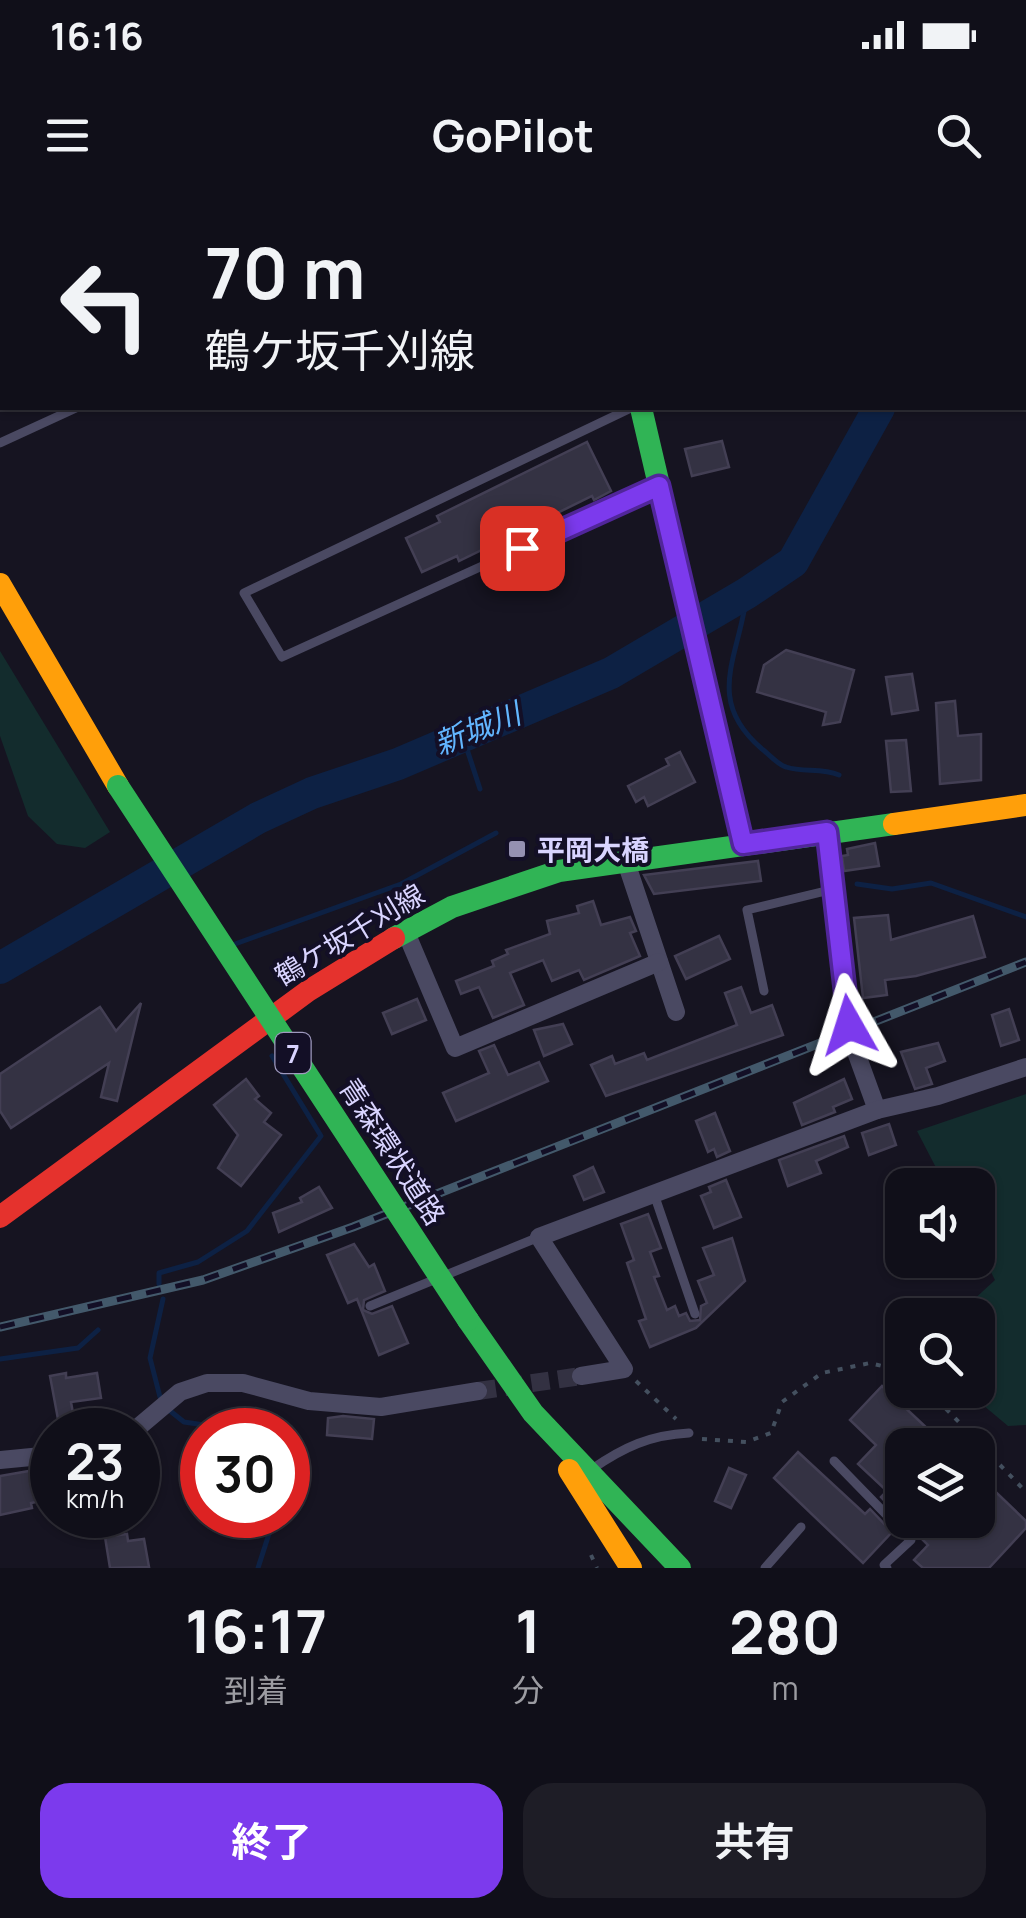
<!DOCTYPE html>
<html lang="ja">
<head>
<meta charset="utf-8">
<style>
	body { margin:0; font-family:Manrope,"Noto Sans JP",sans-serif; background:#1e1d26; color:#f1f3f6; height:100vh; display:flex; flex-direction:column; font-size:38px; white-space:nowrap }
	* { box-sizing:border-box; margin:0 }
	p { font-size:32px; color:#9c9ca2 }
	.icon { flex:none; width:55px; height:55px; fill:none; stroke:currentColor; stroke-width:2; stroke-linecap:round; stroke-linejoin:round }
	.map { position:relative; height:1368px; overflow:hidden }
	.sheet { display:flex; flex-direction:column; background:#100f19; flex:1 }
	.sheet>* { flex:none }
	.hud { position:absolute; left:0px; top:0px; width:1028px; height:210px; box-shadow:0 2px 8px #0004,0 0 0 2px #302f38; background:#100f19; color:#f1f3f6; overflow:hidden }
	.buttons { position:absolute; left:885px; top:968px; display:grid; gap:20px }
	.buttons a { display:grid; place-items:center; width:110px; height:110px; border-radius:20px; background:#100f19; box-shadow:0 2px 8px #0004,0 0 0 2px #302f38; font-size:50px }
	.speed { position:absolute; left:30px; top:1208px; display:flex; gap:20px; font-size:50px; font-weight:700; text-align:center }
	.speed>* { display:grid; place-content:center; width:130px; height:130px; border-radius:50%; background:#100f19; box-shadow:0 2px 8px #0004,0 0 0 2px #302f38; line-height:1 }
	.speed small { font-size:25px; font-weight:400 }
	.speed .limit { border:15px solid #d22; background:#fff; color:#111 }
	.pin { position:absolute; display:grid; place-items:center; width:85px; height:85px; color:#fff; margin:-42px; border-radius:20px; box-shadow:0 5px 15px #0006 }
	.me { position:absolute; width:110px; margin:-55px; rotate:354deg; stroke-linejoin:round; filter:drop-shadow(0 0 8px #0008) }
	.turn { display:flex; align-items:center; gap:35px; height:210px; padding:0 40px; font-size:45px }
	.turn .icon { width:130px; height:130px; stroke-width:2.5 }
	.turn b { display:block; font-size:70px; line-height:85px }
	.eta { display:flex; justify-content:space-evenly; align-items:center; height:170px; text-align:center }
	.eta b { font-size:60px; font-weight:700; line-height:70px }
	.cta { display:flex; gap:20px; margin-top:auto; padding:20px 40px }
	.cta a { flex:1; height:115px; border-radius:30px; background:#7c3aed; color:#fff; font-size:40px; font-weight:700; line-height:115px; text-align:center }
	.cta a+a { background:#1e1d26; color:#f1f3f6 }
	.status { display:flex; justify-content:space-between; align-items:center; height:70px; padding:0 50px; background:#100f19; direction:ltr }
	.status svg { height:28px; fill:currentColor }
	header { display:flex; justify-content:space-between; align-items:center; height:130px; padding:0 40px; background:#100f19; font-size:45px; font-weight:700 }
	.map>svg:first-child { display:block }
	.green { fill:#132c2d }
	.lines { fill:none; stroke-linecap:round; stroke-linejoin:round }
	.stream { stroke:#0d2144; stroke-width:5 }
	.river { stroke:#0d2144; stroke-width:32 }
	.building { fill:#343243; stroke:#433f54; stroke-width:2.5 }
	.street-tunnel { stroke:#333142; stroke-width:18; stroke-dasharray:18 9; stroke-linecap:butt }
	.path { stroke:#44505f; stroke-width:4; stroke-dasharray:5 8; stroke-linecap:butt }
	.lane { stroke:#4a4962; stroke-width:9 }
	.street { stroke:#4a4962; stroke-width:18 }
	.fast { stroke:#30b455; stroke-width:22 }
	.slow { stroke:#ff9f0a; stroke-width:22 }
	.jam { stroke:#e5322d; stroke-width:22 }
	.rail-casing { stroke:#43596b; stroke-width:9 }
	.rail { stroke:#130f26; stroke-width:5; stroke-dasharray:15; stroke-linecap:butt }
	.fast-bridge { stroke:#30b455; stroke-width:22 }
	.route-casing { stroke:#51269a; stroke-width:25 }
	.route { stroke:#7c3aed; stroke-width:18 }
	.poi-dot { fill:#9591b1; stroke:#130f26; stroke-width:4 }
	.labels { text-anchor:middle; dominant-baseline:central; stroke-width:8; stroke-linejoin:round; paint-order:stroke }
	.shield { fill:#130f26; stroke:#9e99be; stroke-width:2.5 }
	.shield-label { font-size:25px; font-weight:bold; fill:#d9d4ff }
	.poi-label { font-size:28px; font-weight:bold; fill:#d9d4ff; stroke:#130f26; text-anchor:start }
	.street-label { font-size:28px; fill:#d9d4ff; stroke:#130f26 }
	.water-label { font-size:30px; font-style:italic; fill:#62b6ff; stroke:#130f26 }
</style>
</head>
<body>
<div class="status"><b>16:16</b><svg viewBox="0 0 49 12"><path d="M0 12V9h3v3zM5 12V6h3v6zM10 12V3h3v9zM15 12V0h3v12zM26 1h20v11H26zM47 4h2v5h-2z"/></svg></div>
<header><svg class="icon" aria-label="menu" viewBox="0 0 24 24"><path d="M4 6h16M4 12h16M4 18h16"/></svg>GoPilot<svg class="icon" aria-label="search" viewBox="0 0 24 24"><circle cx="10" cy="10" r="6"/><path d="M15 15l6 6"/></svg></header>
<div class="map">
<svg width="1026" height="1368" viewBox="0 0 1026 1368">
	<rect width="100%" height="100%" fill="#161421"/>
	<g class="green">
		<polygon points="0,451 110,632 85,648 57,644 28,616 0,536"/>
		<polygon points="1026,894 1026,1225 1008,1226 965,1190 978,1190 978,1115 957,1115 995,1080 978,1046 978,985 945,985 917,931"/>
	</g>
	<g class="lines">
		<g class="stream">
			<path d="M747 393C740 456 703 499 762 549 769 554 778 565 786 567 804 573 821 567 839 575"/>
			<polyline points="463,537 480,589"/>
			<polyline points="857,684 892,689 931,683 1026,717"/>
			<polyline points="235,744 401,684 496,633"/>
			<polyline points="159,1084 159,1073 198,1062 247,1031 321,936 272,856"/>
			<polyline points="0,1159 78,1148 98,1130"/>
			<polyline points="160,1197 150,1158 163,1099"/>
			<polyline points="169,1210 184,1222 238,1230"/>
			<polyline points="288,1250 299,1262 288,1291"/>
			<polyline points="258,1368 275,1315"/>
		</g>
		<g class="river">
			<polyline points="993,2 994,0"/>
			<polyline points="0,768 258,618 312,593 398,564 611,473 747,393 793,362 879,208"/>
		</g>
	</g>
	<g class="building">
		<polygon points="722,241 729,267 692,276 685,249"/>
		<polygon points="587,242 611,291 594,300 592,296 459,361 457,356 422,372 406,338 440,322 437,316"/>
		<polygon points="786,450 854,470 840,522 823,525 826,512 757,492 764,465"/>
		<polygon points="912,474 918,510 892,514 886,477"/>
		<polygon points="955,501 958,536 981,534 981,580 940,584 936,503"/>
		<polygon points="906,540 911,591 891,592 886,541"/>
		<polygon points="680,552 695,582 648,606 644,597 636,602 628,586 669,565 666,559"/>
		<polygon points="875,643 879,666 844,671 842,656 848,655 847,649"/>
		<polygon points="758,661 761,681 654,694 644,675"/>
		<polygon points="593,701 601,725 630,717 636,731 630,733 640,756 584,780 579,770 552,781 543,760 510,773 524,805 493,818 479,787 461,794 456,781 494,766 492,761 508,754 506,750 550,734 547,721 579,713 577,706"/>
		<polygon points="888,715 891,740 973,716 985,757 916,776 885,780 887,795 863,798 854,718"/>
		<polygon points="719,736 730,759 686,779 675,756"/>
		<polygon points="741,787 751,813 772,805 783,835 606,896 591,865 612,856 615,864 644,853 647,860 737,825 725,793"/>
		<polygon points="417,799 426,820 392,834 383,813"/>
		<polygon points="141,803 117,901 101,897 109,863 11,928 0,911 0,874 100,807 116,831"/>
		<polygon points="1009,809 1019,840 1001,846 992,815"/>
		<polygon points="563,824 572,844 544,856 534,830"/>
		<polygon points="938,843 945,861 926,868 932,884 915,889 901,852"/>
		<polygon points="494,845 508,875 539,862 548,881 456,921 443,893 489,873 479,851"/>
		<polygon points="246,879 259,896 255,899 271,913 264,922 281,935 241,986 218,968 238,935 214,905"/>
		<polygon points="844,879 852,899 833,907 835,912 802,925 794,903"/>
		<polygon points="715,913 730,951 717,957 714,949 708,952 696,921"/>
		<polygon points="889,924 896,945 869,955 862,933"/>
		<polygon points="844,936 848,947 816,961 821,973 788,986 779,960"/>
		<polygon points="593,967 604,992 584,1000 574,976"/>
		<polygon points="726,980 741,1017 714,1028 701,996 711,992 709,987"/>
		<polygon points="319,987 332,1008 279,1032 273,1013 302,1002 300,998"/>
		<polygon points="648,1014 661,1048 650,1052 659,1076 654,1077 667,1110 675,1106 679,1116 686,1113 690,1121 700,1120 701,1106 707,1103 698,1081 714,1075 703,1048 732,1038 745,1081 696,1128 650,1147 639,1121 646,1119 627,1063 634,1060 621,1024"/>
		<polygon points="354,1044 369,1067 374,1064 385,1091 364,1100 363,1110 372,1114 392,1106 408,1143 379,1155 357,1099 348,1103 327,1055"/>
		<polygon points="66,1173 66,1178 97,1173 101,1198 71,1202 76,1230 60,1230 50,1176"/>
		<polygon points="882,1186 945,1245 902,1245 902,1320 881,1297 887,1291 858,1264 876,1245 850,1220"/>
		<polygon points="343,1216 374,1219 372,1239 327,1235 328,1218"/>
		<polygon points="798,1252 865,1314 870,1309 892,1332 863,1363 774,1278"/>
		<polygon points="729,1268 746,1275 731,1308 715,1301"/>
		<polygon points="29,1271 36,1302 31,1303 32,1308 0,1315 0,1276"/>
		<polygon points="978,1275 1026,1321 1026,1328 989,1368 923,1368 914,1360 928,1345 903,1320 978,1320"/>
		<polygon points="127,1334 128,1341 144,1339 149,1367 110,1368 105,1337"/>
	</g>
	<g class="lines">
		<polyline class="street-tunnel" points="478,1191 581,1176"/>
		<g class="path">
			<polyline points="636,1181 676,1219"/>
			<polyline points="928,1190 1026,1292"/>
			<polyline points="702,1239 746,1242 771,1233 782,1202 822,1173 870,1163 902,1171"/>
			<polyline points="591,1355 597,1368"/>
		</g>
		<g class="lane">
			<polyline points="631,208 244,393 282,457 654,288"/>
			<polyline points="0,243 76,208"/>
			<polyline points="764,791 747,710 834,689"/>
			<polyline points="654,994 695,1114"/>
			<polyline points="370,1106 539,1037"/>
			<polyline points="834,1261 911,1340 884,1365 887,1368"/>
			<path d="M592 1269C624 1247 650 1235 689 1233"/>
			<polyline points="765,1368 801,1327"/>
		</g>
		<g class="street">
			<polyline points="827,632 849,825"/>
			<polyline points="625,659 676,812"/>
			<polyline points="405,730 455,848 659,762"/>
			<polyline points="852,841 877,910"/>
			<polyline points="581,1176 624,1169 539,1037 877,910 938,896 1026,867"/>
			<polyline points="135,1230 180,1192 207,1183 243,1183 309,1201 381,1207 478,1191"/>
			<polyline points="0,1260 52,1255"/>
		</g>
		<g class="fast">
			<polyline points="593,0 593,2"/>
			<polyline points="641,208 743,644"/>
			<polyline points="394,738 452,707 559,671 894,624"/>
			<polyline points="468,1120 533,1213 680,1368"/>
		</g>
		<g class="slow">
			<polyline points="0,384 118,586"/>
			<polyline points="894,624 1026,605"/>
			<polyline points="569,1270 631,1368"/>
		</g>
		<polyline class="jam" points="0,1017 308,791 394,738"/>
		<defs>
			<polyline id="rail" points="0,1127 203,1080 353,1027 1026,762"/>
		</defs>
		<use href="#rail" class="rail-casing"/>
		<use href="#rail" class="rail"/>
		<polyline class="fast-bridge" points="118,586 468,1120"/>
	</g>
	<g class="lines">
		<defs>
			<polyline id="route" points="522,348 659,286 743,644 827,632 849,825"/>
		</defs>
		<use href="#route" class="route-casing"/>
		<use href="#route" class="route"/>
	</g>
	<rect class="poi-dot" x="507" y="639" width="20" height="20" rx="5"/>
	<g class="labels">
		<rect class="shield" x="275.5" y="833" width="35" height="40" rx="8"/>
		<g class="shield-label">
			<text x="293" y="853">7</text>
		</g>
		<g class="poi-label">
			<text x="537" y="649">平岡大橋</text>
		</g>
		<g class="street-label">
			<text transform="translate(349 734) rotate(-31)">鶴ケ坂千刈線</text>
			<text transform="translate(393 951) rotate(57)">青森環状道路</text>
		</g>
		<g class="water-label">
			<text transform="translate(477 528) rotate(-22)">新城川</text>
		</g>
	</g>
</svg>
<div class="buttons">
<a><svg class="icon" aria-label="sound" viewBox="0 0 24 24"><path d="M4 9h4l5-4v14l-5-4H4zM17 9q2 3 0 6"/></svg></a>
<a><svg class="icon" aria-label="search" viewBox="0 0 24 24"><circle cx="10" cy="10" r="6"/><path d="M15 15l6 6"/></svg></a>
<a><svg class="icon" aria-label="layers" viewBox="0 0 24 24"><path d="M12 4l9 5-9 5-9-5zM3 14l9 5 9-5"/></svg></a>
</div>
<div class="speed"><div>23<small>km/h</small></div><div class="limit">30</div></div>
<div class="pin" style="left:522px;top:348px;background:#d93025"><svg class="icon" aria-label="arrive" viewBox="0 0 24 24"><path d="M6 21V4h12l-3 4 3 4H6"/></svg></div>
<svg class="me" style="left:849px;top:825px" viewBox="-20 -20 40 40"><path d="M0-17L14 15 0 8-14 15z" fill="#7c3aed" stroke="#fff" stroke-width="4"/></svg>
<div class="hud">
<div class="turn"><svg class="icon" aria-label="left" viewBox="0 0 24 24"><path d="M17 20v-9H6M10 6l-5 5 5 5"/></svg><div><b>70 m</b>鶴ケ坂千刈線</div></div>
</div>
</div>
<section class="sheet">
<div class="eta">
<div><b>16:17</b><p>到着</p></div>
<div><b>1</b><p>分</p></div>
<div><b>280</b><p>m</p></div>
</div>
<div class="cta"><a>終了</a><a>共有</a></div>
</section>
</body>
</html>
